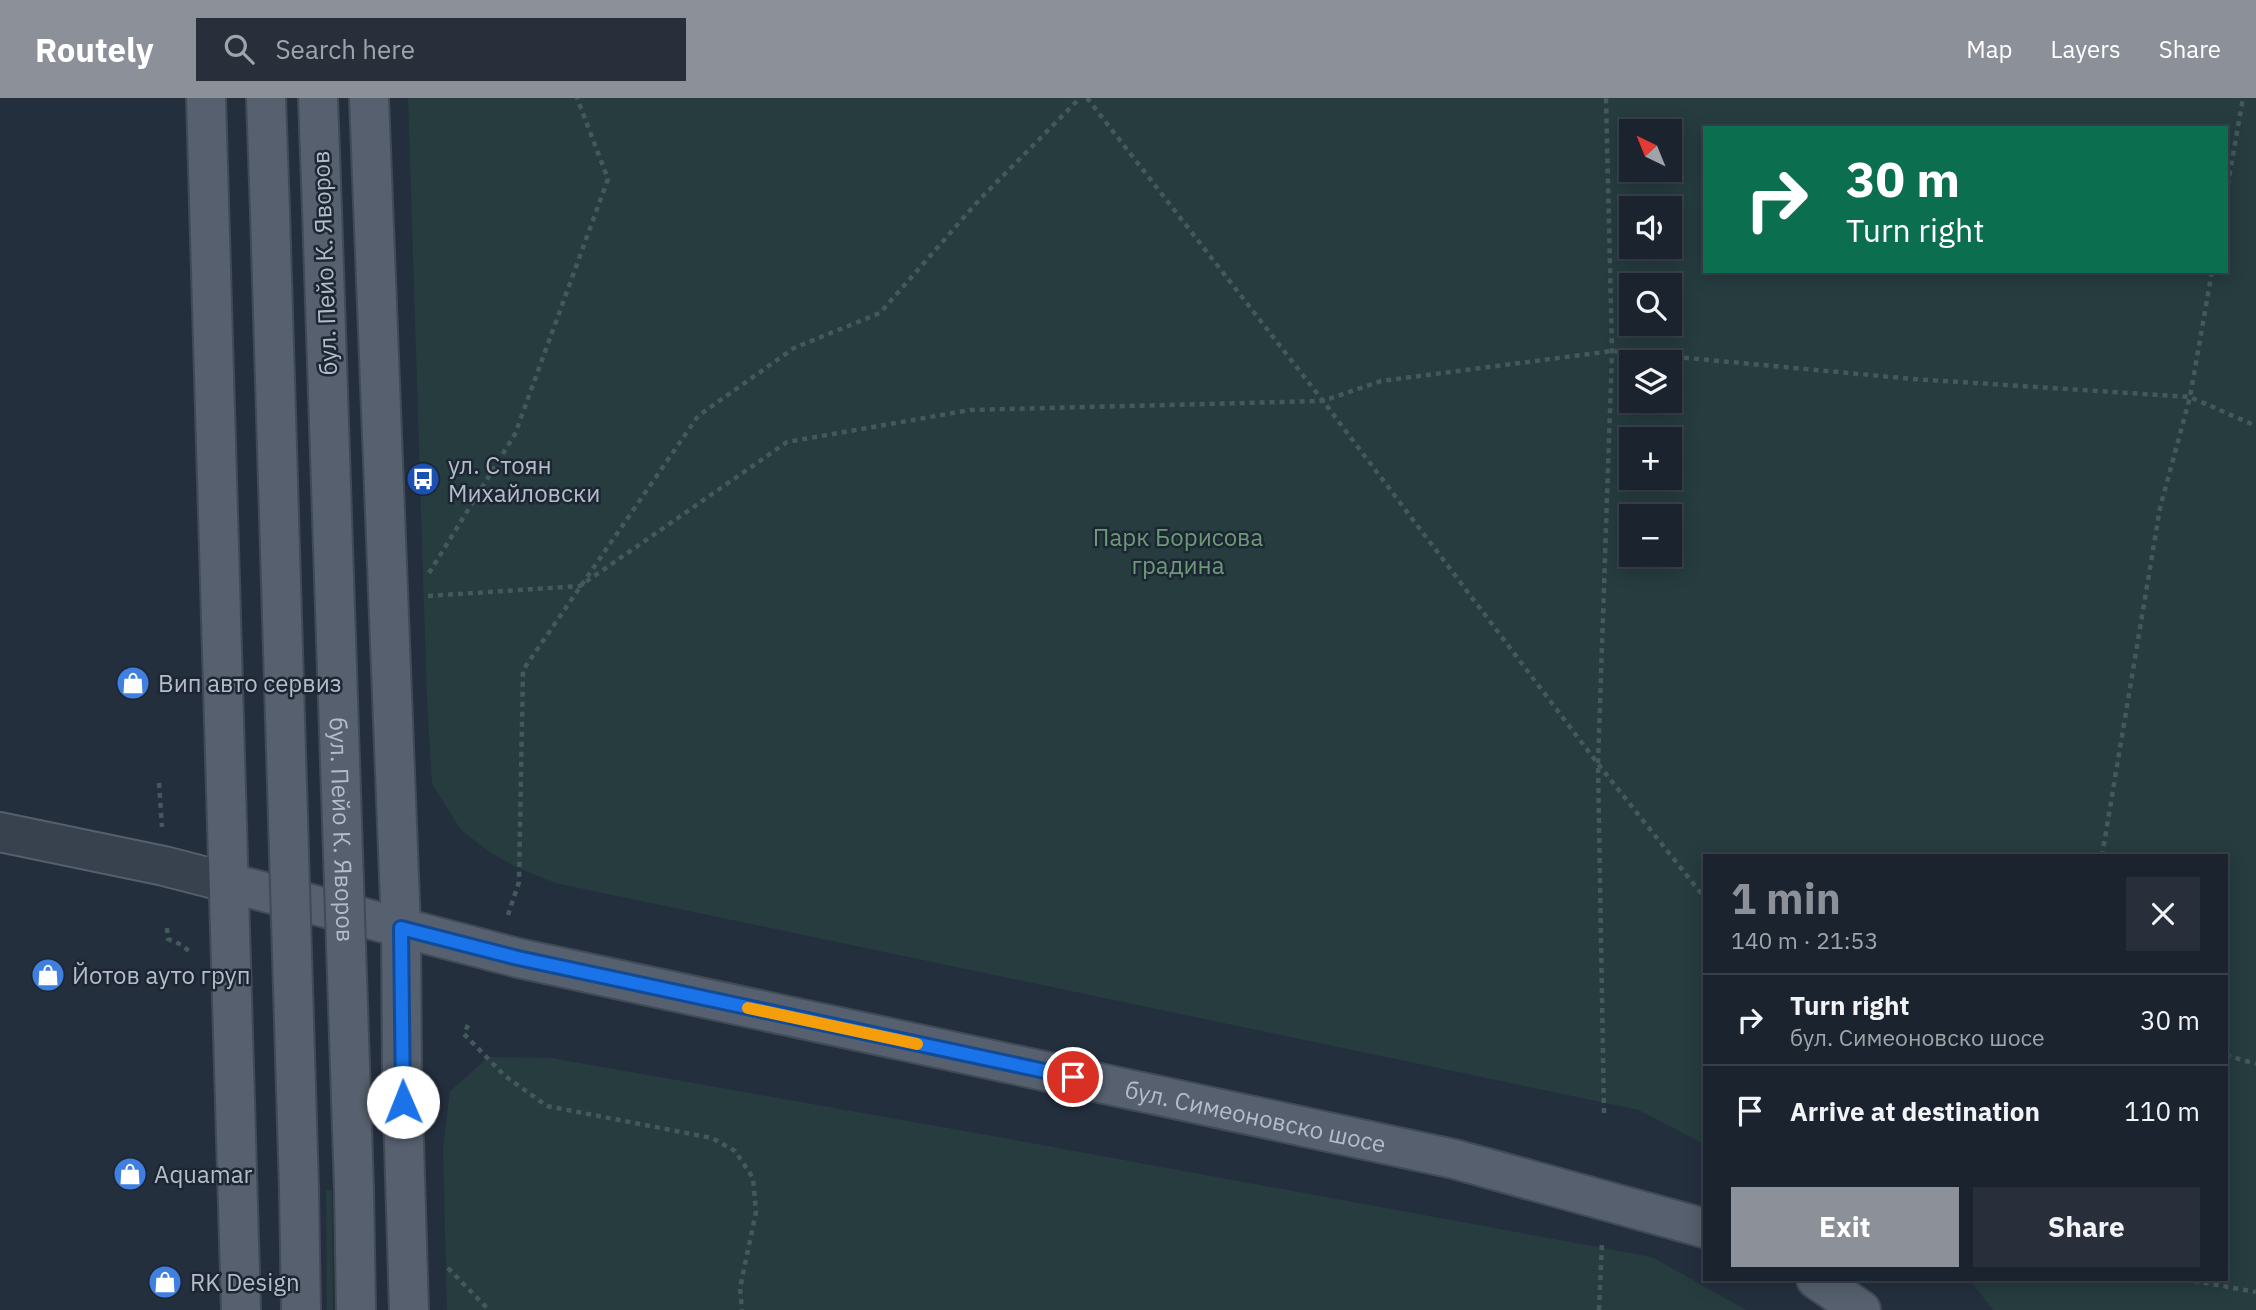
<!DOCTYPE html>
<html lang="en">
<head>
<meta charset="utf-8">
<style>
	body { margin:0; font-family:"IBM Plex Sans",sans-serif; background:#282f3a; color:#f1f3f6; height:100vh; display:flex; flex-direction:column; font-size:26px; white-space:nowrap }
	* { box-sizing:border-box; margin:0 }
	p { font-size:23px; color:#a0a4aa }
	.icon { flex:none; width:38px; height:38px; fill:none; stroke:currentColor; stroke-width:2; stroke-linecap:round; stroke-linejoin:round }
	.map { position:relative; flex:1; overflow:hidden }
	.side { position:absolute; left:1703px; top:756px; width:525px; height:427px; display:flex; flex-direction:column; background:#1b232e; border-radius:0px; box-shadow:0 4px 18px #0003,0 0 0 2px #39404a }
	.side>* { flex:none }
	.hud { position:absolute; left:1703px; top:28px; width:525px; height:147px; border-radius:0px; box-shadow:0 4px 18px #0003,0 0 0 2px #39404a; background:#0b6e4f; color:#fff; overflow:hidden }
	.needle { width:46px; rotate:317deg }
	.fabs { position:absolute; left:1619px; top:21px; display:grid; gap:14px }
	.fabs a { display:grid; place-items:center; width:63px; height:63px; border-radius:0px; background:#1b232e; box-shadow:0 4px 18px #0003,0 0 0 2px #39404a; font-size:35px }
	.pin { position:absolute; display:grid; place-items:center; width:60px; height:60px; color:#fff; margin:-30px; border:4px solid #fff; border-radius:50%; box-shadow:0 2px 7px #0007 }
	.me { position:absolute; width:77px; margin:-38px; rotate:359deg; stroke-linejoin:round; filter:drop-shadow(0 0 5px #0008) }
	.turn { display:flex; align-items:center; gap:24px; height:147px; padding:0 28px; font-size:32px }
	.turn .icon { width:91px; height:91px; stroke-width:2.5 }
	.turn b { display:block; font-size:49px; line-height:60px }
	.round { display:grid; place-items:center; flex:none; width:74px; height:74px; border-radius:0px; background:#282f3a }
	.overview { display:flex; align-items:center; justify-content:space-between; height:119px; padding:0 28px }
	h1 { font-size:42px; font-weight:800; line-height:52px; color:#8c9099 }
	.primary-button { display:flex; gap:14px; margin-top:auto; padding:14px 28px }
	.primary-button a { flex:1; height:80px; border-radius:0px; background:#8c9099; color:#fff; font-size:28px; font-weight:800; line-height:80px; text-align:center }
	.primary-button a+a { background:#282f3a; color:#f1f3f6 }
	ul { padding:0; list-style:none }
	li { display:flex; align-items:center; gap:21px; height:91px; padding:0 28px; border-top:2px solid #39404a }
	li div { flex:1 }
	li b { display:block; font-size:26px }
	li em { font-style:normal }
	header { display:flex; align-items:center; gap:42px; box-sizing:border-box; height:98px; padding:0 35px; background:#8c9099; color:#fff }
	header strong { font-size:33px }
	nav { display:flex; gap:38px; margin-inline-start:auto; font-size:24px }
	.search { width:490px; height:63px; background:#282f3a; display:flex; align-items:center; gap:18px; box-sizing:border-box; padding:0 24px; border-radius:0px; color:#a0a4aa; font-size:26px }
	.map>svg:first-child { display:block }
	.green { fill:#263c3f; fill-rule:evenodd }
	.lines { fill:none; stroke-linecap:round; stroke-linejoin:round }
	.minor-casing { stroke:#565f6c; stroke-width:42 }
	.major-casing { stroke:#414a57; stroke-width:42 }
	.path { stroke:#44595c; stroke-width:4.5; stroke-dasharray:5 5; stroke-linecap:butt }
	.minor { stroke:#38414e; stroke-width:38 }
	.major { stroke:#56606e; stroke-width:38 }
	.major-bridge-casing { stroke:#414a57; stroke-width:42; stroke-linecap:butt }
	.major-bridge { stroke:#56606e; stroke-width:38 }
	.route-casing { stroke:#114b97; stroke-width:18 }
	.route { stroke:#1a73e8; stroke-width:12 }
	.slow { stroke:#f59e0b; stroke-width:12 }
	.labels { text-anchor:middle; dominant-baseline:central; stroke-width:5; stroke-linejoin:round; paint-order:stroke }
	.street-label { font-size:24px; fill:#b4bcc9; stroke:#1d2633 }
	.poi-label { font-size:24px; fill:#b4bcc9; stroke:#1d2633; text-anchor:start }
	.park-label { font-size:24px; fill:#6b9a76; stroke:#1d2633 }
</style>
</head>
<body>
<header>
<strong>Routely</strong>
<div class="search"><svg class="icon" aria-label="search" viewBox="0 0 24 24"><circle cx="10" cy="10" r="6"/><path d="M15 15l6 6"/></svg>Search here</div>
<nav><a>Map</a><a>Layers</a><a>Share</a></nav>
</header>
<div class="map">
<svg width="2256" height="1212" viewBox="0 0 2256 1212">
	<rect width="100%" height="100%" fill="#242f3e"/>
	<g class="green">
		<path d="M408 0H2256V1212H1993L1969 1181H2226V758H1704V1046L1639 1012 555 785 514 768 491 755 461 732 432 686 427 602ZM1704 30H2226V173H1704ZM1670 33V72H1631V33ZM1670 110V149H1631V110ZM1670 187V226H1631V187ZM1670 264V303H1631V264ZM1670 341V380H1631V341ZM1631 418H1670V457H1631Z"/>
		<polygon points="489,959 551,960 1004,1040 1652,1159 1746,1212 447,1212 443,1051 450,993"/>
		<polygon points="326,1092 332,1092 333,1212 327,1212"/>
	</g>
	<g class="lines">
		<defs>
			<polyline id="minor" points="0,734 164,768 230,785"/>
			<g id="major">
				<polyline points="206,0 241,1212"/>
				<polyline points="266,0 270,114"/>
				<polyline points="318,0 322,112"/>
				<polyline points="369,0 401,830 402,978 409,1212"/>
				<path id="s1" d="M230 785 518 860 1454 1061 1704 1130"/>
				<polyline points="299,1092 301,1212"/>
				<polyline points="354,1092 356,1212"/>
				<polyline points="1816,1181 1861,1212"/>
			</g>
		</defs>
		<use href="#minor" class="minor-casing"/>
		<use href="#major" class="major-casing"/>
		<g class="path">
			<polyline points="1087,0 1323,303 1598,666 1704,799"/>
			<polyline points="2226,97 2243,0"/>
			<polyline points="429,475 515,336 608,81 577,0"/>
			<polyline points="428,498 580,488 787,344 970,312 1323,303 1381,283 1612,253 1913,281 2190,299 2256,328"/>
			<polyline points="159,685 162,729"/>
			<polyline points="2102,758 2160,410 2190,299 2212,173"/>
			<polyline points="508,817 519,784 523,572 698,318 794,250 880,215 980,101 1080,0"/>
			<polyline points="167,830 168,841 182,847 192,856"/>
			<polyline points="468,927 464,936 505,978 547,1008 712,1040 735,1053 753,1080 756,1114 740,1190 742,1212"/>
			<polyline points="2226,957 2256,966"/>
			<polyline points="1604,1015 1598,666 1612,253 1606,0"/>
			<polyline points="448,1170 489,1212"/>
			<polyline points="2184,1181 2256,1194"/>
			<polyline points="1599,1212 1602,1144"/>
		</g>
		<use href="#minor" class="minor"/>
		<use href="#major" class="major"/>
		<defs>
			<g id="major-bridge">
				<path id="s2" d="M322 112 354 1092"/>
				<polyline points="270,114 299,1092"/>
			</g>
		</defs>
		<use href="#major-bridge" class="major-bridge-casing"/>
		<use href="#major-bridge" class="major-bridge"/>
	</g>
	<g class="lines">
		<defs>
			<polyline id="route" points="403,1004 401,830 518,860 1073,979"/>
		</defs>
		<use href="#route" class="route-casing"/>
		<use href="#route" class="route"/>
		<polyline class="slow" points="748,910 917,946"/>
	</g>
	<defs>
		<symbol id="bus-disc" viewBox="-11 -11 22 22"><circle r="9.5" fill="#1a4fb4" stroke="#1d2633"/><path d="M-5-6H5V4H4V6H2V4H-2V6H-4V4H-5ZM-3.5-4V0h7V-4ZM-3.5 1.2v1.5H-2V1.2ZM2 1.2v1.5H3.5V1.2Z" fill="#fff"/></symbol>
		<symbol id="shop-disc" viewBox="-11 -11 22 22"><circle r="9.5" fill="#3f7fe0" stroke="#1d2633"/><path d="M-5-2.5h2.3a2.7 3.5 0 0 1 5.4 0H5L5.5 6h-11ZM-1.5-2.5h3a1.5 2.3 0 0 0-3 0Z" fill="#fff"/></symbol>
	</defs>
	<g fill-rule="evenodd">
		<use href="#bus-disc" x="404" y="362" width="38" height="38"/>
		<use href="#shop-disc" x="114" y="566" width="38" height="38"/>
		<use href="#shop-disc" x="29" y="858" width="38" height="38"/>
		<use href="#shop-disc" x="111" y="1057" width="38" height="38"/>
		<use href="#shop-disc" x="146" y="1165" width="38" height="38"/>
	</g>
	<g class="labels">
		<g class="street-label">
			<text transform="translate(324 165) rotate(-92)">бул. Пейо К. Яворов</text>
			<text stroke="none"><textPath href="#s2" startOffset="620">бул. Пейо К. Яворов</textPath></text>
			<text stroke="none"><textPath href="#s1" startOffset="1052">бул. Симеоновско шосе</textPath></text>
		</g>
		<g class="poi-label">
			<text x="448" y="367">ул. Стоян<tspan x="448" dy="28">Михайловски</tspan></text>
			<text x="158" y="585">Вип авто сервиз</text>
			<text x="72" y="877">Йотов ауто груп</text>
			<text x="154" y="1076">Aquamar</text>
			<text x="190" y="1184">RK Design</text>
		</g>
		<g class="park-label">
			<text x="1178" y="439">Парк Борисова<tspan x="1178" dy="28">градина</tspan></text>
		</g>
	</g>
</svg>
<div class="fabs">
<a><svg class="needle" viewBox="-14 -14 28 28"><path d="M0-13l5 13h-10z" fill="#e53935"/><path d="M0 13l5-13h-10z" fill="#a0a4aa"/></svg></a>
<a><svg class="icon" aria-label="sound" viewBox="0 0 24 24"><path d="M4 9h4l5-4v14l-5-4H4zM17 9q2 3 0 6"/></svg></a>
<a><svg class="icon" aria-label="search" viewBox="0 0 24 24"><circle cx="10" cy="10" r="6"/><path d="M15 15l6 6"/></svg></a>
<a><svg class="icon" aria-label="layers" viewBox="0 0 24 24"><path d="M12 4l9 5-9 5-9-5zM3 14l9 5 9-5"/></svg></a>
<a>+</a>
<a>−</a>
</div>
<div class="pin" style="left:1073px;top:979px;background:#d93025"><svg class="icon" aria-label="arrive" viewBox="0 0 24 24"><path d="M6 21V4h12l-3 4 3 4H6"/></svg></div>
<svg class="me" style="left:403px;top:1004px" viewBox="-20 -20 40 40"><circle r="19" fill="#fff"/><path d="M0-13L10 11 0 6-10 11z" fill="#1a73e8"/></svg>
<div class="hud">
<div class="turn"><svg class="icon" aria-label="right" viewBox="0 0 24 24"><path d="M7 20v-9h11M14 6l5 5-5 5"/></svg><div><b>30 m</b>Turn right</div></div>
</div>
<section class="side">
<div class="overview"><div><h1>1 min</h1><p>140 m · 21:53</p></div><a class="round"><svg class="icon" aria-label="close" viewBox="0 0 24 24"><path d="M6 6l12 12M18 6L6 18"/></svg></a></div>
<ul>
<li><svg class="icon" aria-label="right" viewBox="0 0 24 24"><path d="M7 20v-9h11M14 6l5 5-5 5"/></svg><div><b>Turn right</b><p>бул. Симеоновско шосе</p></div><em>30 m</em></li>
<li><svg class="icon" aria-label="arrive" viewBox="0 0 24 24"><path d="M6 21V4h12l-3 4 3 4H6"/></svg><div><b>Arrive at destination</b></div><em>110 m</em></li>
</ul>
<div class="primary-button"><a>Exit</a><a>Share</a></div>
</section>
</div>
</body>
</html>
